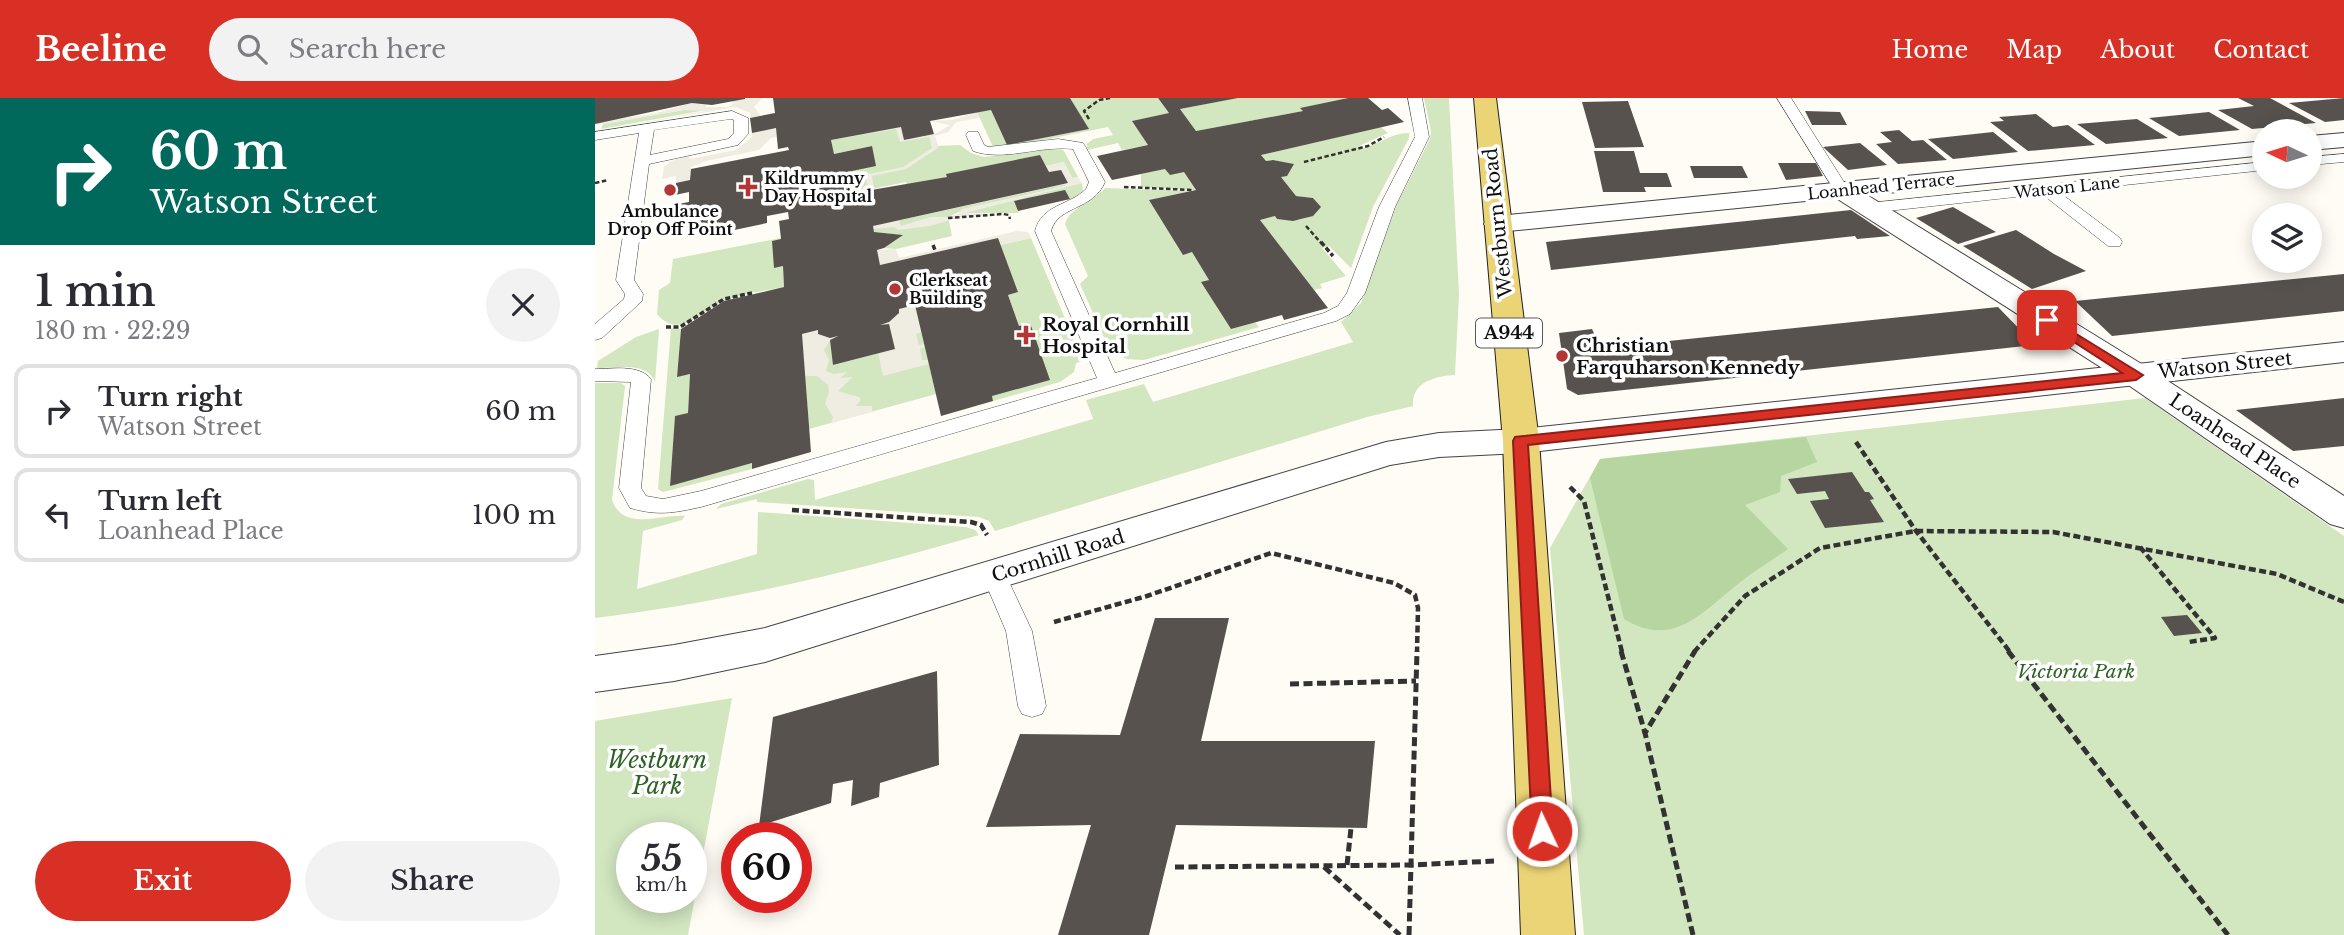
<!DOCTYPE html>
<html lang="en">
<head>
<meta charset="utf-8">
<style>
	body { margin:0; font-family:"Libre Baskerville",serif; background:#f2f2f3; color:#2b2b33; height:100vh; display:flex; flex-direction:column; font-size:26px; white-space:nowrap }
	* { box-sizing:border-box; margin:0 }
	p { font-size:23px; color:#7c7c81 }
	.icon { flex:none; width:38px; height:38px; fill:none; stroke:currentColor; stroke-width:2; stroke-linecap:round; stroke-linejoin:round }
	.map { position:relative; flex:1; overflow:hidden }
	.panel { display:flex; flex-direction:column; background:#fff; width:595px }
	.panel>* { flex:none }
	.guide { background:#00695c; color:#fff; overflow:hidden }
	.needle { width:46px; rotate:274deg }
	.tools { position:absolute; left:1657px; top:21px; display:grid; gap:14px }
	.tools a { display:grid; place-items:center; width:70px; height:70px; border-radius:50%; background:#fff; box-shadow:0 4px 18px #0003; font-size:35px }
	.speed { position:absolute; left:21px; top:724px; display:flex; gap:14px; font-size:35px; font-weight:700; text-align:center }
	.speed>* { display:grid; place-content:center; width:91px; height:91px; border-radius:50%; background:#fff; box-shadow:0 4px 18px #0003; line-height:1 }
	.speed small { font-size:18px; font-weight:400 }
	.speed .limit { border:10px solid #d22; background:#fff; color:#111 }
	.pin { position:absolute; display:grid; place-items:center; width:60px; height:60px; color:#fff; margin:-30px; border-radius:14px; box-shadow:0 4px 10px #0006 }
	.me { position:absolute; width:77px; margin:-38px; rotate:357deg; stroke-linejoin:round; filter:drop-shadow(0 0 5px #0008) }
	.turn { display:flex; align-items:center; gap:24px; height:147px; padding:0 35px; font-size:32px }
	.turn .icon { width:91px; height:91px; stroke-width:2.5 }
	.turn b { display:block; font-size:49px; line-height:60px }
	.round { display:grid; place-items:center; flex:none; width:74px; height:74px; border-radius:37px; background:#f2f2f3 }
	.head { display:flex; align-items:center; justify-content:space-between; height:119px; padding:0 35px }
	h1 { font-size:42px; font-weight:600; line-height:52px }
	.button { display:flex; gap:14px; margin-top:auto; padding:14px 35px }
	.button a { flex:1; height:80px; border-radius:42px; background:#d93025; color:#fff; font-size:28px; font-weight:600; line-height:80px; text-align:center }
	.button a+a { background:#f2f2f3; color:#2b2b33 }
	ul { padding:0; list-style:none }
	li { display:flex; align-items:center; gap:21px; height:94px; margin:0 14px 10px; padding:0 21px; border:4px solid #e1e1e2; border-radius:14px }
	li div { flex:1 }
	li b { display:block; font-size:26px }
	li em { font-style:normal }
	header { display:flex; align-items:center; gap:42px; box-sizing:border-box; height:98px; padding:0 35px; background:#d93025; color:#fff }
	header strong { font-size:33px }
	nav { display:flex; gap:38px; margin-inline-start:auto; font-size:24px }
	.search { width:490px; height:63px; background:#f2f2f3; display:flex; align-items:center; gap:18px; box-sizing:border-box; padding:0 24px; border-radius:38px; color:#7c7c81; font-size:26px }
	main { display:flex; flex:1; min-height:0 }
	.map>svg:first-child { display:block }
	.green { fill:#d2e6c0; fill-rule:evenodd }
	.forest { fill:#b6d5a0 }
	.plaza { fill:#efece2 }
	.building { fill:#57524d }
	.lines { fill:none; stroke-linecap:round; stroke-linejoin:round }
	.service-casing { stroke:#434343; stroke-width:1 }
	.minor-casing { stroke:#434343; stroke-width:2 }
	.tertiary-casing { stroke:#434343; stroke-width:2 }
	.primary-casing { stroke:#212121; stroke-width:2 }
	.path-far3 { stroke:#323232; stroke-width:2.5; stroke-dasharray:4.5 2.5; stroke-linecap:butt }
	.path-far2 { stroke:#323232; stroke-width:3.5; stroke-dasharray:5 2.5; stroke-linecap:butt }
	.path-far1 { stroke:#323232; stroke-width:4.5; stroke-dasharray:7 3.5; stroke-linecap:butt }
	.path { stroke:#323232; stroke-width:5; stroke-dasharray:9 4.5; stroke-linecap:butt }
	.service { fill:#fff; fill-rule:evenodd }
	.minor { fill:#fff; fill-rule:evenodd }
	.tertiary { fill:#fff; fill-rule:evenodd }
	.primary { fill:#ebd476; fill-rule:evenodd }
	.route { fill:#d93025; stroke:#8d1f18; stroke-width:2 }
	.poi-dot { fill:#b33535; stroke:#fff; stroke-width:2.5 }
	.labels { text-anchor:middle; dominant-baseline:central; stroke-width:7; stroke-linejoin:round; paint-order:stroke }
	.far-poi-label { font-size:16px; font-weight:bold; fill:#101010; stroke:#fff; text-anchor:start }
	.far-street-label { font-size:16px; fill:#101010; stroke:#fff }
	.shield { fill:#fff; stroke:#585858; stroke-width:2 }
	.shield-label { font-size:18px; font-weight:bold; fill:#101010 }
	.street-label { font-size:19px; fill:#101010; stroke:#fff }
	.poi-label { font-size:19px; font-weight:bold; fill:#101010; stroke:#fff; text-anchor:start }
	.park-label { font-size:19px; font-style:italic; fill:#2f6226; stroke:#fff }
	.near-park-label { font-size:23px; font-style:italic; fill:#2f6226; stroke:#fff }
</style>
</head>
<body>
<header>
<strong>Beeline</strong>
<div class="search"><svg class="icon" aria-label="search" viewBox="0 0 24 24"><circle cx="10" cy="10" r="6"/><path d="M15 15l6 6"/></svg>Search here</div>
<nav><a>Home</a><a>Map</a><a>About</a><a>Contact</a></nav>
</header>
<main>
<section class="panel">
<div class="guide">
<div class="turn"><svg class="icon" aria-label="right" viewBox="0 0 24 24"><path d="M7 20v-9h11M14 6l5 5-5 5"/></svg><div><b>60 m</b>Watson Street</div></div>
</div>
<div class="head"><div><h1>1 min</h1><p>180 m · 22:29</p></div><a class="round"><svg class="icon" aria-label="close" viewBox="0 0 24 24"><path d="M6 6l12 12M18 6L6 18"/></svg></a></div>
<ul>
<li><svg class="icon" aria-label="right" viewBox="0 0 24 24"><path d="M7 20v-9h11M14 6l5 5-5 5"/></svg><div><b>Turn right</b><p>Watson Street</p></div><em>60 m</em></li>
<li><svg class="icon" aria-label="left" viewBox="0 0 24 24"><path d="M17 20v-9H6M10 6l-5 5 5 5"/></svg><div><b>Turn left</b><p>Loanhead Place</p></div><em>100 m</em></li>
</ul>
<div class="button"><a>Exit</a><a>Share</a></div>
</section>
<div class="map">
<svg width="1749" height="837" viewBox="0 0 1749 837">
	<rect width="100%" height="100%" fill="#fefcf4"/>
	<g class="green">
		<polygon points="475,0 563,0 574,15 538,23 553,47 527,52 523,45 492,52 492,46 498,41 518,37 513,29 409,50 398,49 382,14 396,12 412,47 493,31"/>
		<polygon points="642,0 753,0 706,10 708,13 601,33 585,11"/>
		<path d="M829 0H854L864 196 860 277C841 278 816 284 818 308L772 319 400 433 394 423 384 419 162 404V401L121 411 126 406 213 381 219 382 220 402 498 321 491 302 549 286 558 304 758 244 746 224 766 205 801 108 835 41 836 33Z"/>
		<polygon points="89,12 111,12 6,31 8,26"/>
		<polygon points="306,29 310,41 339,36 343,48 365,47 376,55 389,59 464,50 469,53 483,79 477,80 469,64 451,68 445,57 352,76 352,79 312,87 311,84 253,96 225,90 223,80 277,48 239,56 236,42"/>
		<path d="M786 29 793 35 764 48V51C782 48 795 35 814 35V40L778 109 756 170 734 148 727 150 751 178 725 186 727 190 719 192 665 122 680 118 682 121C700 124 714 123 725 109L718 100 701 98 686 79 698 66 678 62 671 63 666 57Z"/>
		<polygon points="570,71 589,74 601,92 546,89 546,76"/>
		<polygon points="487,85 488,93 478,102 419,103 424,115 370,115 377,111"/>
		<polygon points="471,86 470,88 366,113 353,119 357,138 301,151 289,150 307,137 279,134 278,128"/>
		<path d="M510 90 595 93 555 102 588 156 597 154 614 182 607 185 636 231 660 224 664 229 549 262 531 261 522 254 516 255 485 186 493 178 470 126C475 109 498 104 510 90Z"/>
		<path d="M186 140 179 170 188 168 189 189C170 193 147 195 129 203 108 212 84 243 62 216L64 192 75 185 78 161Z"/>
		<polygon points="436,140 488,263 481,265 479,274 465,284 398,303 397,298 435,225 424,228 413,197 423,194 405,147"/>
		<path d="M320 207 341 296 214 331 207 236C219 236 232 241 243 238L235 242 239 267 300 251 294 227H285L294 224 304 215V211Z"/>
		<polygon points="76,230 86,231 82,278 95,276 93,315 80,319 75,387 157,365 157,371 68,394 63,391"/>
		<path d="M64 231 60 284C53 263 21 270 2 270L3 263 41 239Z"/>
		<path d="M0 285H26L30 288 17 402C28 434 66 416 90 418L87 422 48 433 42 491 162 456 163 414 371 429 380 432 384 437C258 474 131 504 0 520Z"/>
		<polygon points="1550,300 1749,438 1749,837 989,837 955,450 1005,361"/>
		<path d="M137 600 93 837H0V623ZM37 740H96V800H37Z"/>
	</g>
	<path class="forest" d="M1211 339 1222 364 1186 378 1185 394 1150 407 1193 451C1176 463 1159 473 1143 486 1106 515 1079 551 1029 521L995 380 1005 361Z"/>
	<g class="plaza">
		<polygon points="156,0 167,0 159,9 166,18 155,20 155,15 141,9 0,33 111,13 89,12 0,27 0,24 58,16 97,5 111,5 111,9 133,9 137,7 138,3"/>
		<polygon points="382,14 384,20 361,24 353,34 340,38 343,50 311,71 277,78 279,91 273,92 271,79 224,88 224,86 308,69 337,50 334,39 305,44 301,31 236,42 306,29 310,41 342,35 355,27 335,23 357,22"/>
		<polygon points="181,30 182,39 176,40 164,52 111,63 96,69 95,82 81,85 81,78 67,81 69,69 76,63 94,58 95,61 141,52 157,39 157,35"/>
		<polygon points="469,64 477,80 483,79 487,85 370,115 416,117 369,118 335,128 303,132 299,129 278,131 278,128 304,122 306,128 335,119 353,119 363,116 367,111 470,88 473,85 466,72 454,74 451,68"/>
		<polygon points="422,133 433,134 436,140 405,147 402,140 285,167 282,152 301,151 304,160"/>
		<polygon points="320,207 327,234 321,236 324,247 330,246 331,249 325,251 327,262 333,262 334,266 288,278 283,255 300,251 294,227 285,227 294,224 304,215 304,211"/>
		<polygon points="223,232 224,236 235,240 243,238 235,242 229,252 234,262 231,273 239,276 252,274 245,280 258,279 243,293 264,299 266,302 261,308 277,308 277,314 236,325 238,319 230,306 234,294 233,287 222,278 210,278 207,236"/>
	</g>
	<g class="building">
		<polygon points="0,0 150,0 150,1 117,7 97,5 0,26"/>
		<polygon points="178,0 475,0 494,31 412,47 396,12 335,23 339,36 309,42 306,29 236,42 239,56 277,48 281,68 223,80 225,90 251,85 253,96 352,79 351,76 445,57 454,74 466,72 473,85 278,128 279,134 308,137 289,150 282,152 285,167 403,140 423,194 413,197 424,228 435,225 455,282 397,298 398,303 346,318 320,207 304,211 304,215 294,224 285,227 294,226 300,251 238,267 235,242 243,238 235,240 223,236 223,232 207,236 216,354 157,371 157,365 75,388 80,318 93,315 95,276 82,279 86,231 129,203 189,189 188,168 179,170 177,143 186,141 184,123 194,121 193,114 172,118 172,125 130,134 130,127 92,135 92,125 82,128 83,106 94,104 94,94 80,97 81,85 95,82 96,71 194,52 193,49 183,51 181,30 157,35 155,20 180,15"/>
		<polygon points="563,0 643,0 585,11 601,33 708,13 705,10 753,0 773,0 787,12 793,10 809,24 666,57 671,63 678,62 699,66 692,78 686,79 701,98 718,100 726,109 718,118 698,123 682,121 680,118 665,122 733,210 689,222 687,217 636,231 606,184 614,182 597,154 588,157 554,102 601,92 589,74 575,77 570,71 517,82 502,58 553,47 537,23 574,15"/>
		<polygon points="1643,0 1675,0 1721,25 1657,31 1623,12 1659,8"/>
		<polygon points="1749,0 1749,22 1730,24 1694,5"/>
		<polygon points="1033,3 1049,49 1000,50 987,4"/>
		<polygon points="1210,13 1245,14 1252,27 1217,27"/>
		<polygon points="1614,14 1645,32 1584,38 1554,20"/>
		<polygon points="1441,16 1458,29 1473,27 1500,47 1433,53 1395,24 1409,23 1404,19"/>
		<polygon points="1542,21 1573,40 1511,46 1482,26"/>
		<polygon points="1304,32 1317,43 1328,42 1352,62 1303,66 1281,46 1297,44 1285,34"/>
		<polygon points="1398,34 1423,54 1358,61 1333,41"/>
		<polygon points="1265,45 1292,67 1253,72 1228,49"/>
		<polygon points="999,53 1039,53 1045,75 1072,75 1077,89 1049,89 1051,94 1008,94"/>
		<polygon points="1183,65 1221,65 1228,78 1191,82"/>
		<polygon points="1095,68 1147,68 1153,80 1099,80"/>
		<polygon points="470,92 475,101 423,113 419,103"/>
		<polygon points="1358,109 1401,134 1363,146 1321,120"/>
		<polygon points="1256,112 1295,138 1262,141 1260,138 956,172 951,144"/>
		<polygon points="1421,132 1459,156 1491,173 1437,191 1368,148"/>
		<polygon points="1749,176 1749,213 1517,238 1480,203"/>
		<polygon points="1403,209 1440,247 983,297 972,291 964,235 997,231 1006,250"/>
		<polygon points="1749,300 1749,348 1698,353 1641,312"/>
		<polygon points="1257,374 1270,394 1274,394 1279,401 1275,402 1289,424 1230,430 1215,403 1234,401 1230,393 1202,396 1193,381"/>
		<polygon points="1592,517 1607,535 1579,538 1566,519"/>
		<polygon points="560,520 634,520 606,643 780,643 772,730 581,727 554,837 463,837 496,727 391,729 425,636 525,637"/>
		<polygon points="342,573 344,667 285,685 284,699 256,708 258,682 238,686 236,705 164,728 178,619"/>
	</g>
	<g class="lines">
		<defs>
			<g id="service">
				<path d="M813 0H827L834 39 800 109 770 195 755 216 741 223 106 409C78 415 63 418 35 410L24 390 36 284 0 283V271C17 271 44 266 56 281L46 390 51 398 68 401 106 393 502 280 440 133C447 106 474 108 491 91L494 84 478 51C445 47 409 64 378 53L371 37 373 34H383L389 47 393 49 463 41 488 45 490 48 510 84C498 113 463 107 456 133L520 275 729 215 743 208 752 195 784 109 820 39Z"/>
				<polygon points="1182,0 1196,0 1254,92 1251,95 1241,95"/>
				<path d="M137 13 153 20V36L143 47 54 66 39 182 48 196 47 203 7 240 0 242V226L29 201 30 196 21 182 44 35 0 42V34ZM136 21 139 22V35L133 41 55 57 59 32Z"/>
				<polygon points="1749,56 1749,64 1715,67 1715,59"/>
				<polygon points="1670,64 1670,72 1464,94 1525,140 1527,144 1525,148 1513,148 1447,96 1274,115 1266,110 1274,105"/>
				<polygon points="399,468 408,471 437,533 451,608 447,616 437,619 427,616 423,608 411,533 387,477 390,471"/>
			</g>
			<g id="minor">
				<polygon points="1749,35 1749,49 1715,52 1715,38"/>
				<polygon points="1670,43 1670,57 1272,97 1553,270 1749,398 1749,430 1735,426 1529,284 1241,100 903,134 893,132 889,126 893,120 903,118"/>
				<polygon points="926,331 939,335 944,343 939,351 926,355 844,359 795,367 170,564 79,583 0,594 0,558 79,547 170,530 791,344 844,335"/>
			</g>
			<polygon id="tertiary" points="1749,244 1749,264 926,355 913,351 908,343 913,335 926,331"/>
			<polygon id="primary" points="879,0 901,0 944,343 980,837 926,837 908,343"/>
		</defs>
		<use href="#service" class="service-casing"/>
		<use href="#minor" class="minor-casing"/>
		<use href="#tertiary" class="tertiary-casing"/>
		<use href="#primary" class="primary-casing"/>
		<g class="path-far3">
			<polyline points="494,21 489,13 504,2 515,0"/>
			<polyline points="709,64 773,48 789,39"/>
			<polyline points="0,85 13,82"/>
			<polyline points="529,89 598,92"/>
			<polyline points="353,120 408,116 414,117 415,121"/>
			<polyline points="711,128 727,146"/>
		</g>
		<g class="path-far2">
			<polyline points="726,144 738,158"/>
			<polyline points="338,147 340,152"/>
			<polyline points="71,229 85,229 129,201 157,195"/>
		</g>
		<g class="path-far1">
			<polyline points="1261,344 1321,433 1415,554"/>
			<polyline points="975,389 989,403 1027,554"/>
			<polyline points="197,412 376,424 386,427 392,437"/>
			<polyline points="1545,449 1620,540 1594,544"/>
			<polyline points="459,524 552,498 676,455 799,485 820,497 823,510 822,554"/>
			<polyline points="1099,554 1150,498 1225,450 1321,433 1458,434 1682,476 1749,504"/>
		</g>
		<g class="path">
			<polyline points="1026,553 1050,635"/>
			<polyline points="1413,553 1633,837"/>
			<polyline points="695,586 821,583"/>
			<polyline points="752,767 756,730"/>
			<polyline points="580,769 817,767 899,763"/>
			<polyline points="729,769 805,837"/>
			<polyline points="814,837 822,553"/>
			<polyline points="1098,837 1050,635 1100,553"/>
		</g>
		<use href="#service" class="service"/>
		<use href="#minor" class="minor"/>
		<use href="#tertiary" class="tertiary"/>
		<use href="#primary" class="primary"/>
	</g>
	<polygon class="route" points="1452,218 1548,277 1541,282 933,347 958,733 955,740 947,743 940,740 937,733 918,343 920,339 1527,275 1448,224 1446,222"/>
	<g class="poi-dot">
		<path d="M149.5 78.5h7v7h7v7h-7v7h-7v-7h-7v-7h7z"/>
		<circle cx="75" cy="92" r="7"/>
		<circle cx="300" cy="191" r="7"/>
		<path d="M427.5 226.5h7v7h7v7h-7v7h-7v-7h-7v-7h7z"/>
		<circle cx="967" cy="258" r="7"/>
	</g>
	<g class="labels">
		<g class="far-poi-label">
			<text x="169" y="80">Kildrummy<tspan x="169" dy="18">Day Hospital</tspan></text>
			<text x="75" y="113" text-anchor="middle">Ambulance<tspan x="75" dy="18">Drop Off Point</tspan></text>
			<text x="314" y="182">Clerkseat<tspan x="314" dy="18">Building</tspan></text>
		</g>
		<g class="far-street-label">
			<text transform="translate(1286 88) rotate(-6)">Loanhead Terrace</text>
			<text transform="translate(1472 89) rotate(-6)">Watson Lane</text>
		</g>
		<rect class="shield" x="881" y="220.5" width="66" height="29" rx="5"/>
		<g class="shield-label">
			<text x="914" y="235">A944</text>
		</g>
		<g class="street-label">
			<text transform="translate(903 125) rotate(-96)">Westburn Road</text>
			<text transform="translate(1630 267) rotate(-6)">Watson Street</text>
			<text transform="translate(1640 343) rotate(34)">Loanhead Place</text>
			<text transform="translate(463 458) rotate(-17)">Cornhill Road</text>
		</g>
		<g class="poi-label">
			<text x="447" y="226">Royal Cornhill<tspan x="447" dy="22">Hospital</tspan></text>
			<text x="981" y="247">Christian<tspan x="981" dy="22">Farquharson Kennedy</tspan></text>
		</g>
		<g class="park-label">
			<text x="1481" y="573">Victoria Park</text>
		</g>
		<g class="near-park-label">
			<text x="62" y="662">Westburn<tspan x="62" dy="26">Park</tspan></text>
		</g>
	</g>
</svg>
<div class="tools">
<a><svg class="needle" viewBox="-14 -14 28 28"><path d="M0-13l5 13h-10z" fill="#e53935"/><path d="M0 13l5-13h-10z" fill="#7c7c81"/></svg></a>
<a><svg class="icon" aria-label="layers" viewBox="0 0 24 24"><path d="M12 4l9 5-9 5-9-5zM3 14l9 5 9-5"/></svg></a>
</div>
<div class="speed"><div>55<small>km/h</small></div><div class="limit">60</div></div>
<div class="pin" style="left:1452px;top:222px;background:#d93025"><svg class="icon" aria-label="arrive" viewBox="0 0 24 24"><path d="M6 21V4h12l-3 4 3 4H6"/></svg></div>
<svg class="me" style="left:947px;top:733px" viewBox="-20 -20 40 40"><circle r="17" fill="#d93025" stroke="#fff" stroke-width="3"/><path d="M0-11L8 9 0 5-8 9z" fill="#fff"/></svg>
</div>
</main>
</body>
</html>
